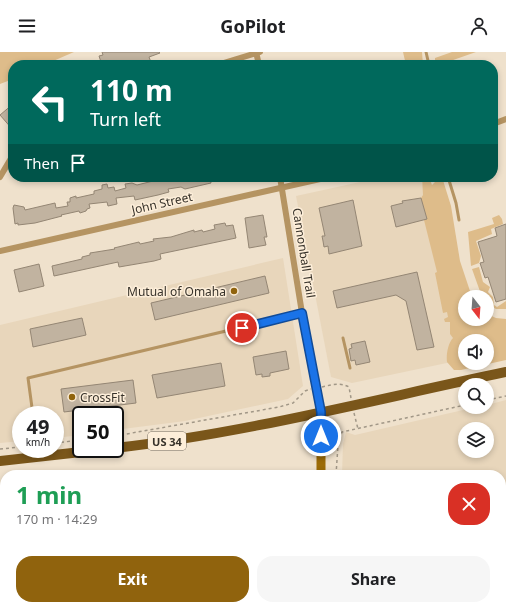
<!DOCTYPE html>
<html lang="en">
<head>
<meta charset="utf-8">
<style>
	body { margin:0; font-family:"Noto Sans",sans-serif; background:#f6f6f6; color:#202124; height:100vh; display:flex; flex-direction:column; font-size:15px; white-space:nowrap }
	* { box-sizing:border-box; margin:0 }
	p { font-size:13px; color:#757577 }
	.icon { flex:none; width:22px; height:22px; fill:none; stroke:currentColor; stroke-width:2; stroke-linecap:round; stroke-linejoin:round }
	.map { position:relative; flex:1; overflow:hidden }
	.sheet { position:absolute; left:0px; top:418px; width:506px; height:140px; display:flex; flex-direction:column; background:#fff; border-radius:16px 16px 0 0; box-shadow:0 2px 6px #0003 }
	.sheet>* { flex:none }
	.guide { position:absolute; left:8px; top:8px; width:490px; height:122px; border-radius:16px; box-shadow:0 2px 6px #0003; background:#00695c; color:#fff; overflow:hidden }
	.needle { width:26px; rotate:163deg }
	.controls { position:absolute; left:458px; top:238px; display:grid; gap:8px }
	.controls a { display:grid; place-items:center; width:36px; height:36px; border-radius:50%; background:#fff; box-shadow:0 2px 6px #0003; font-size:20px }
	.speed { position:absolute; left:12px; top:354px; display:flex; gap:8px; font-size:20px; font-weight:700; text-align:center }
	.speed>* { display:grid; place-content:center; width:52px; height:52px; border-radius:50%; background:#fff; box-shadow:0 2px 6px #0003; line-height:1 }
	.speed small { font-size:10px; font-weight:400 }
	.speed .limit { border:2px solid #111; border-radius:6px; background:#fff; color:#111 }
	.pin { position:absolute; display:grid; place-items:center; width:34px; height:34px; color:#fff; margin:-17px; border:2px solid #fff; border-radius:50%; box-shadow:0 1px 4px #0007 }
	.me { position:absolute; width:44px; margin:-22px; rotate:0deg; stroke-linejoin:round; filter:drop-shadow(0 0 3px #0008) }
	.turn { display:flex; align-items:center; gap:14px; height:84px; padding:0 16px; font-size:18px }
	.turn .icon { width:52px; height:52px; stroke-width:2.5 }
	.turn b { display:block; font-size:28px; line-height:34px }
	.then { display:flex; align-items:center; height:38px; padding:0 16px; background:#0003; gap:8px; font-size:15px }
	.round { display:grid; place-items:center; flex:none; width:42px; height:42px; border-radius:16px; background:#f6f6f6 }
	.head { display:flex; align-items:center; justify-content:space-between; height:68px; padding:0 16px }
	h1 { font-size:24px; font-weight:700; line-height:30px; color:#1e9e55 }
	.primary-button { display:flex; gap:8px; margin-top:auto; padding:8px 16px }
	.primary-button a { flex:1; height:46px; border-radius:16px; background:#90630d; color:#fff; font-size:16px; font-weight:700; line-height:46px; text-align:center }
	.primary-button a+a { background:#f6f6f6; color:#202124 }
	header { display:flex; justify-content:space-between; align-items:center; height:52px; padding:0 16px; background:#fff; font-size:18px; font-weight:700 }
	.map>svg:first-child { display:block }
	.built { fill:#e8d6bb; fill-rule:evenodd }
	.green { fill:#debc8a; fill-rule:evenodd }
	.building { fill:#c1b3a0; stroke:#948674 }
	.lines { fill:none; stroke-linecap:round; stroke-linejoin:round }
	.path { stroke:#a19787; stroke-width:1.5; stroke-dasharray:3 3; stroke-linecap:butt }
	.lane { stroke:#b59462; stroke-width:3 }
	.street { stroke:#b59462; stroke-width:6 }
	.secondary { stroke:#9d6c08; stroke-width:9 }
	.primary { stroke:#7a561a; stroke-width:10 }
	.route-casing { stroke:#114b97; stroke-width:10 }
	.route { stroke:#1a73e8; stroke-width:7 }
	.poi-dot { fill:#90630d; stroke:#fdeed9; stroke-width:1.5 }
	.labels { text-anchor:middle; dominant-baseline:central; stroke-width:3; stroke-linejoin:round; paint-order:stroke }
	.shield { fill:#fdeed9; stroke:#726a5e; stroke-width:1 }
	.shield-label { font-size:11px; font-weight:bold; fill:#37322a }
	.street-label { font-size:12px; fill:#37322a; stroke:#fdeed9 }
	.poi-label { font-size:12px; fill:#37322a; stroke:#fdeed9; text-anchor:end }
</style>
</head>
<body>
<header><svg class="icon" aria-label="menu" viewBox="0 0 24 24"><path d="M4 6h16M4 12h16M4 18h16"/></svg>GoPilot<svg class="icon" aria-label="person" viewBox="0 0 24 24"><circle cx="12" cy="8" r="4"/><path d="M4 21q1-7 8-7t8 7"/></svg></header>
<div class="map">
<svg width="506" height="558" viewBox="0 0 506 558">
	<rect width="100%" height="100%" fill="#efe1cc"/>
	<g class="built">
		<polygon points="383,125 421,125 461,308 352,331 331,325 296,144"/>
		<polygon points="283,206 303,334 288,347 185,369 115,378 115,363 81,363 81,383 55,386 55,363 21,363 21,389 0,391 0,273"/>
		<path d="M506 348V558H334V553H501V423H342L343 392 346 380 355 383 476 355H487V353ZM465 377H487V399H465Z"/>
	</g>
	<g class="green">
		<polygon points="0,0 74,0 44,13 13,13 13,27 0,32"/>
		<polygon points="403,0 422,0 423,13 406,13"/>
		<polygon points="452,0 476,0 439,13 435,11 435,6"/>
		<path d="M422 125H429L432 133 436 129 434 125H442L451 154 460 209 472 245H465V267H487V262L496 266 506 267V308L461 318H454L447 310C446 303 448 291 453 286L450 282V270H445L444 267 448 265 447 260 443 261 435 221 437 220 424 168 426 167 421 146 423 143ZM465 289H487V311H465Z"/>
		<polygon points="499,163 502,167 503,172 491,177 492,182 476,189 481,204 479,211 471,214 468,180 494,172 492,166"/>
		<polygon points="479,215 483,230 490,235 488,240 493,245 494,253 497,255 506,249 506,257 496,257 487,251 487,245 482,245 472,217"/>
	</g>
	<g class="building">
		<polygon points="102,0 159,0 160,1 149,5 152,13 143,13 142,10 133,13 102,13 99,4 103,3"/>
		<polygon points="13,52 13,78 0,63"/>
		<polygon points="152,125 159,125 159,127 165,126 166,128 180,125 210,125 211,131 185,137 181,135 168,137 169,140 158,143 135,148 134,144 116,146 117,152 108,154 107,150 89,152 90,156 87,157 86,159 80,161 79,159 61,163 62,164 35,171 18,173 18,171 15,172 13,156 14,153 24,155 25,158 55,151 56,156 68,154 67,150 70,150 70,146 76,144 76,146 94,142 94,139 102,137 102,133 107,132 108,136 114,135 115,139 126,136 125,132 132,131 137,133 153,129"/>
		<polygon points="421,146 427,167 396,175 391,154 403,151 402,149"/>
		<polygon points="353,148 362,194 329,202 328,194 324,195 323,189 322,184 325,184 319,156"/>
		<polygon points="263,163 267,185 264,185 266,193 249,196 245,166"/>
		<polygon points="225,171 226,174 233,173 236,186 160,202 161,207 154,209 119,215 118,210 54,224 52,214 82,207 82,205 90,203 90,201 115,197 114,196 139,190 140,192 154,189 153,187 171,185 194,178 194,180 202,178 203,180 215,177 214,173"/>
		<polygon points="506,172 506,247 496,250 488,225 485,226 480,211 484,210 478,190 497,184 495,176"/>
		<polygon points="39,212 44,234 19,240 14,218"/>
		<polygon points="417,220 434,295 417,298 406,249 396,243 337,256 333,239"/>
		<polygon points="265,224 269,241 155,268 151,251"/>
		<polygon points="82,266 86,283 33,295 30,277"/>
		<polygon points="365,289 370,310 356,313 355,308 351,309 349,297 352,296 351,292"/>
		<polygon points="286,299 289,317 270,321 270,324 262,325 262,322 256,323 253,305"/>
		<polygon points="221,311 225,334 157,346 152,323"/>
		<polygon points="133,328 136,351 64,360 61,337"/>
	</g>
	<g class="lines">
		<g class="path">
			<polyline points="138,10 139,13"/>
			<path d="M322 335C331 333 340 330 349 335L351 346"/>
			<polyline points="487,348 506,344"/>
			<polyline points="354,361 358,377"/>
			<polyline points="115,384 279,355 293,351 305,339 311,337"/>
			<polyline points="55,391 81,388"/>
			<polyline points="0,397 21,395"/>
			<polyline points="336,423 338,393 342,380 465,353"/>
			<polyline points="193,553 196,558"/>
			<polyline points="214,558 229,553"/>
			<polyline points="326,558 326,553"/>
		</g>
		<g class="lane">
			<polyline points="426,0 429,13"/>
			<polyline points="448,125 456,151 459,168"/>
			<polyline points="343,286 350,316"/>
			<polyline points="33,363 28,326 302,261"/>
			<polyline points="37,397 38,403"/>
			<polyline points="501,442 506,441"/>
			<polyline points="411,558 411,553"/>
		</g>
		<g class="street">
			<polyline points="256,0 259,13"/>
			<polyline points="217,13 260,0"/>
			<polyline points="493,72 506,67"/>
			<polyline points="0,125 13,103"/>
			<polyline points="280,125 302,261 321,360"/>
			<polyline points="0,199 329,125"/>
		</g>
		<g class="secondary">
			<polyline points="321,423 321,360"/>
			<polyline points="314,558 314,553"/>
		</g>
		<g class="primary">
			<path d="M115 396C247 381 376 347 506 320"/>
			<polyline points="0,409 108,397"/>
		</g>
	</g>
	<g class="lines">
		<defs>
			<polyline id="route" points="242,276 302,261 321,360 321,384"/>
		</defs>
		<use href="#route" class="route-casing"/>
		<use href="#route" class="route"/>
	</g>
	<g class="poi-dot">
		<circle cx="234" cy="239" r="4"/>
		<circle cx="72" cy="345" r="4"/>
	</g>
	<g class="labels">
		<rect class="shield" x="148" y="380" width="38" height="18" rx="3"/>
		<g class="shield-label">
			<text x="167" y="389">US 34</text>
		</g>
		<g class="street-label">
			<text transform="translate(162 151) rotate(-13)">John Street</text>
			<text transform="translate(304 201) rotate(81)">Cannonball Trail</text>
		</g>
		<g class="poi-label">
			<text x="226" y="239">Mutual of Omaha</text>
			<text x="80" y="345" text-anchor="start">CrossFit</text>
		</g>
	</g>
</svg>
<div class="controls">
<a><svg class="needle" viewBox="-14 -14 28 28"><path d="M0-13l5 13h-10z" fill="#e53935"/><path d="M0 13l5-13h-10z" fill="#757577"/></svg></a>
<a><svg class="icon" aria-label="sound" viewBox="0 0 24 24"><path d="M4 9h4l5-4v14l-5-4H4zM17 9q2 3 0 6"/></svg></a>
<a><svg class="icon" aria-label="search" viewBox="0 0 24 24"><circle cx="10" cy="10" r="6"/><path d="M15 15l6 6"/></svg></a>
<a><svg class="icon" aria-label="layers" viewBox="0 0 24 24"><path d="M12 4l9 5-9 5-9-5zM3 14l9 5 9-5"/></svg></a>
</div>
<div class="speed"><div>49<small>km/h</small></div><div class="limit">50</div></div>
<div class="pin" style="left:242px;top:276px;background:#d93025"><svg class="icon" aria-label="arrive" viewBox="0 0 24 24"><path d="M6 21V4h12l-3 4 3 4H6"/></svg></div>
<svg class="me" style="left:321px;top:384px" viewBox="-20 -20 40 40"><circle r="17" fill="#1a73e8" stroke="#fff" stroke-width="3"/><path d="M0-11L8 9 0 5-8 9z" fill="#fff"/></svg>
<div class="guide">
<div class="turn"><svg class="icon" aria-label="left" viewBox="0 0 24 24"><path d="M17 20v-9H6M10 6l-5 5 5 5"/></svg><div><b>110 m</b>Turn left</div></div>
<div class="then">Then<svg class="icon" aria-label="arrive" viewBox="0 0 24 24"><path d="M6 21V4h12l-3 4 3 4H6"/></svg></div>
</div>
<section class="sheet">
<div class="head"><div><h1>1 min</h1><p>170 m · 14:29</p></div><a class="round" style="background:#d93025;color:#fff"><svg class="icon" aria-label="close" viewBox="0 0 24 24"><path d="M6 6l12 12M18 6L6 18"/></svg></a></div>
<div class="primary-button"><a>Exit</a><a>Share</a></div>
</section>
</div>
</body>
</html>
